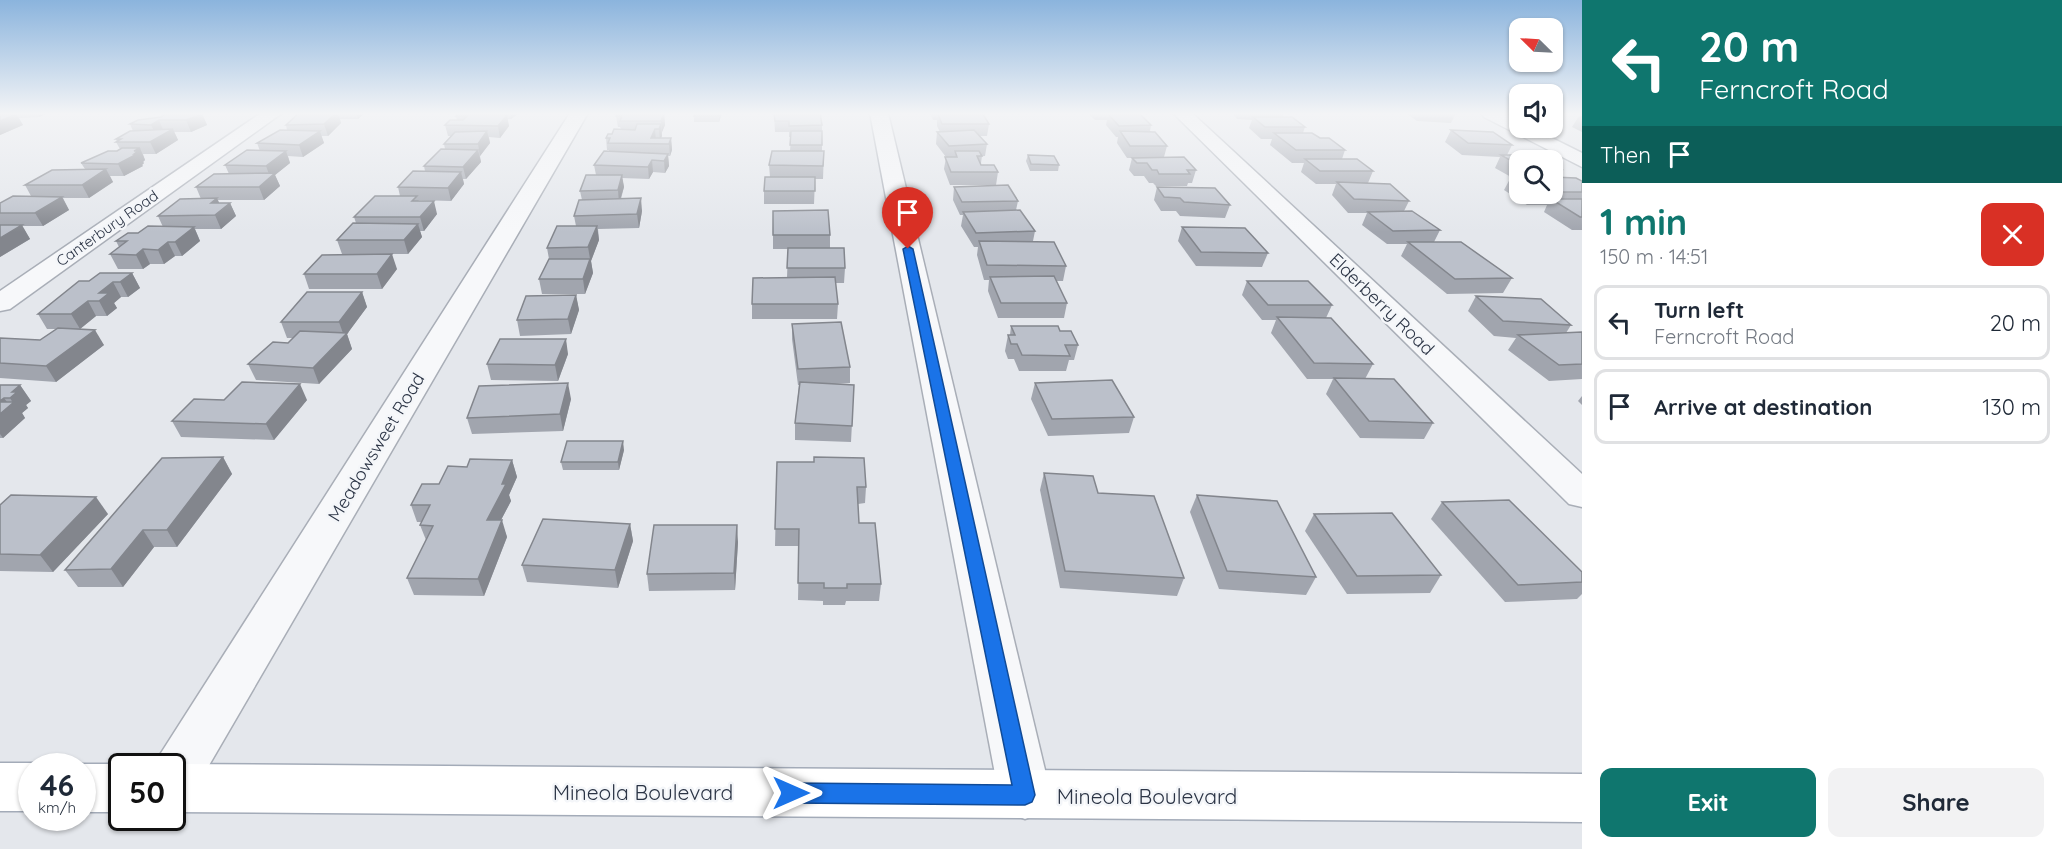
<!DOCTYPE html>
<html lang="en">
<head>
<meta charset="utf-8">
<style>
	body { margin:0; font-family:Quicksand,sans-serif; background:#f2f2f3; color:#1f2937; height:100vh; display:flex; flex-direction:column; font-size:22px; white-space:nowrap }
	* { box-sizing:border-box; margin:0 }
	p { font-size:20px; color:#747a83 }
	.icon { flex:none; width:33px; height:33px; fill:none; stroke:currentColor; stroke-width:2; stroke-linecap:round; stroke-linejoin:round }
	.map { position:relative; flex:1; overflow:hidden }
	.drawer { display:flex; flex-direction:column; background:#fff; width:480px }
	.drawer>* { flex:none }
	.hud { background:#0f766e; color:#fff; overflow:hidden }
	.needle { width:39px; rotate:294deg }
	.controls { position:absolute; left:1509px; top:18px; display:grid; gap:12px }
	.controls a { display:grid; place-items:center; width:54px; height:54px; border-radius:12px; background:#fff; box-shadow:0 2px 4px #0004; font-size:30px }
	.speed { position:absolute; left:18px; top:753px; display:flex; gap:12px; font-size:30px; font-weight:700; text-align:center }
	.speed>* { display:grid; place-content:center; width:78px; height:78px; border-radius:50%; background:#fff; box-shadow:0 2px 4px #0004; line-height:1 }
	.speed small { font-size:15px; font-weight:400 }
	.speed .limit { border:3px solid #111; border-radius:9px; background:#fff; color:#111 }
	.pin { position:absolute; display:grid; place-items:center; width:51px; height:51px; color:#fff; margin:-62px -26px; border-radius:50% 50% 50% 0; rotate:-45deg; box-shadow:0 0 6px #0007 }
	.pin .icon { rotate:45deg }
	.me { position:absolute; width:66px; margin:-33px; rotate:90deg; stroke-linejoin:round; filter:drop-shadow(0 0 4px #0008) }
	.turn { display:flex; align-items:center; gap:21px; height:126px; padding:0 18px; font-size:27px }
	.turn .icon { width:78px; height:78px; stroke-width:2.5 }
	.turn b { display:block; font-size:42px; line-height:51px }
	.then { display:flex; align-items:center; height:57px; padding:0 18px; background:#0003; gap:12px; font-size:22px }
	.round { display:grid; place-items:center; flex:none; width:63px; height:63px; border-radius:12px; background:#f2f2f3 }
	.headline { display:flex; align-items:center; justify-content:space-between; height:102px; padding:0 18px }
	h1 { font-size:36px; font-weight:800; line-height:45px; color:#0f766e }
	.button { display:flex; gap:12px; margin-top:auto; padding:12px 18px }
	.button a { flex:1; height:69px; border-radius:12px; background:#0f766e; color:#fff; font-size:24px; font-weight:800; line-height:69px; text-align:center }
	.button a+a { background:#f2f2f3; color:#1f2937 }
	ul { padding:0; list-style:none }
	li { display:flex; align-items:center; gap:18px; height:75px; margin:0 12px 9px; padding:0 6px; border:3px solid #e0e1e3; border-radius:12px }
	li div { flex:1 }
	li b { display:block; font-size:22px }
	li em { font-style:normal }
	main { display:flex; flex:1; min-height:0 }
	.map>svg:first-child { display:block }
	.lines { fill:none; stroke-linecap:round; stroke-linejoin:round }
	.minor-casing { stroke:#a9aeb7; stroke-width:3 }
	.major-casing { stroke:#a3abb8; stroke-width:3 }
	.minor { fill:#f7f8fa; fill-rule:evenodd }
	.major { fill:#fff; fill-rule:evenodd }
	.wall { fill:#a1a5ae }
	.shaded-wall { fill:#83868d }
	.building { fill:#bbc0ca; stroke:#83868d; stroke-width:1.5 }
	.route { fill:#1a73e8; stroke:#114b97; stroke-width:1.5 }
	.labels { text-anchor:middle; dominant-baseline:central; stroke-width:5; stroke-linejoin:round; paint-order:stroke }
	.far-street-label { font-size:15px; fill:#2b3445; stroke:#f4f6f9 }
	.street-label { font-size:18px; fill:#2b3445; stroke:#f4f6f9 }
	.near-street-label { font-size:21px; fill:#2b3445; stroke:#f4f6f9 }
</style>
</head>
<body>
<main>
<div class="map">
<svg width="1582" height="849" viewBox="0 0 1582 849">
	<rect width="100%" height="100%" fill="#e4e7ec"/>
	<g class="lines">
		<defs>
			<g id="minor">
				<polygon points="261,113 282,113 10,309 0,311 0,291"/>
				<polygon points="570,113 588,113 190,798 172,804 172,766 153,766 154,764"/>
				<polygon points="870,113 888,113 1051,795 1043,812 1025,819 1007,812 999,795"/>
				<polygon points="1173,113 1192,113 1582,474 1582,507 1569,504"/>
				<polygon points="1481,113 1504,113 1520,121 1520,128 1532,128 1582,153 1582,167 1484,117"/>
			</g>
			<g id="major">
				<polygon points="0,763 32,763 41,766 32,766 32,811 0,811"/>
				<polygon points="82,764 122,764 128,766 122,766 122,812 82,812 82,766 76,766"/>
				<polygon points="172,764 1582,774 1582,822 172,812 172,766 166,766"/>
			</g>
		</defs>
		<use href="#minor" class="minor-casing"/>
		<use href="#major" class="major-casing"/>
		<use href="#minor" class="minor"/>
		<use href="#major" class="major"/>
	</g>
	<g class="wall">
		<polygon points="0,113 47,113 39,117 19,118 23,125 0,135"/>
		<polygon points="167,113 224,113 202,113 207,125 191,132 174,132 178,140 156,154 143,154 145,160 143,162 144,163 142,165 143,166 124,176 110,176 113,182 89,198 63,198 69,210 43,226 22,226 30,239 0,257 0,203 31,196 25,185 85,169 81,163 117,151 120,149 116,142 117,142 116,139 133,131 130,124 161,117"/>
		<polygon points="299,113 365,113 358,119 340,119 341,123 328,136 321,136 324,143 303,157 288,156 290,163 275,175 280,186 264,200 218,200 219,203 230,203 236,216 221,229 195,229 200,241 182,256 175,256 164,264 150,264 143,269 118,269 110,254 119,247 116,241 138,233 163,227 158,216 201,199 196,187 229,174 225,165 260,151 257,143 287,130 286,125"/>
		<polygon points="455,113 519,113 511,119 507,119 509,126 500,138 489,137 490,143 480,156 481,162 466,179 463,179 464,184 451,201 418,200 437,214 424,231 420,231 422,237 408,254 342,254 337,240 356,223 354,217 400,196 398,187 425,171 424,166 445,149 444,144 451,136 448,136 445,125 457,120"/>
		<polygon points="664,113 665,125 662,132 661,138 671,138 672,150 670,156 668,156 669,166 665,173 653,172 649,179 622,178 624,187 621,199 642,211 639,228 598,229 599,240 591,261 593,273 585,294 542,294 539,279 549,259 547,248 576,226 574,216 582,200 580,191 596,175 594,165 609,152 609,150 607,150 606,138 621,129 620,127 618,127 616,116"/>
		<polygon points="695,113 722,113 719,122 694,122 694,116"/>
		<polygon points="774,113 822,113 821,118 822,125 822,151 824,151 823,179 815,179 814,204 764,204 764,191 770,177 769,165 790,151 791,137 789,137 789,132 775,132"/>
		<polygon points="930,113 975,113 975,114 989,124 987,136 980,136 987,144 985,156 982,156 981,163 981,165 998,172 996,185 950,185 944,169 946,157 936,144 937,132 940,132 937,126 937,120 933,120"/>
		<polygon points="1088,113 1132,113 1151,125 1150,131 1167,146 1164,157 1196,170 1192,183 1188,183 1187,186 1156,186 1153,183 1149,183 1144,176 1134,176 1129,170 1132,158 1127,158 1117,143 1118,137 1116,137 1106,125 1107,120 1095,120"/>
		<polygon points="1232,113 1284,113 1282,117 1305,127 1303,133 1320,138 1345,150 1342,159 1373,171 1368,183 1409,201 1404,211 1440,230 1434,242 1512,278 1503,293 1447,294 1401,256 1407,244 1387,244 1362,225 1367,213 1348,213 1332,195 1336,184 1316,184 1301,172 1304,163 1292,163 1270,145 1272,139 1261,139 1249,128 1252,120 1237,119"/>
		<polygon points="1406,113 1456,113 1451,123 1417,121"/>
		<polygon points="1579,116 1582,116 1582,132 1572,127"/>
		<polygon points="1451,130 1512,145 1507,155 1520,160 1520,194 1552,194 1552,164 1563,170 1558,177 1582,181 1582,230 1572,230 1544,212 1547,205 1527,205 1504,190 1511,177 1495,168 1500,157 1462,155 1445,142"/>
		<polygon points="1028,155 1059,165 1058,171 1030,171 1026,161"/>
		<polygon points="954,187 1018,201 1016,210 1035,231 1033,241 1066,266 1063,281 1056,281 1067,303 1064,318 998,318 988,291 989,280 984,280 977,255 978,247 974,247 961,226 963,215 960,215 953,200"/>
		<polygon points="1157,187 1230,205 1225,218 1180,216 1176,211 1161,211 1154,200"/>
		<polygon points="773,211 830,235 830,248 845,268 844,283 835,283 838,304 837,319 752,319 752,304 787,278 788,249 773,249"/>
		<polygon points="1182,227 1268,253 1262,267 1196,266 1178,241"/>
		<polygon points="397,269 382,289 309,289 304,274"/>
		<polygon points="132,273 140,288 128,297 121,297 114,303 117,308 107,316 96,316 80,329 104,345 56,382 0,378 0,338 40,340 56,329 47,329 38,314 89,281"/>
		<polygon points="1247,281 1332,305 1326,318 1373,364 1365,379 1433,423 1424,439 1360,438 1326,394 1333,379 1307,379 1271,333 1276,320 1262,320 1242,295"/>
		<polygon points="362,292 367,307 347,334 352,349 319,384 256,380 248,364 288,343 293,338 287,338 281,322"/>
		<polygon points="576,295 579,310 571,334 520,336 517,320"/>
		<polygon points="1476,296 1571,325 1566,333 1582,332 1582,379 1549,381 1508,350 1516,338 1494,336 1468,311"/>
		<polygon points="792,324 850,367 850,383 832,384 854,385 851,442 795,440 795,423 799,385 798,385 792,339"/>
		<polygon points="1011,326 1060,331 1078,345 1074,360 1069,360 1066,371 1019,371 1014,359 1008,359 1005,351 1008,335 1010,335"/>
		<polygon points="568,354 558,381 491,380 487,364"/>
		<polygon points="1035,383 1134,417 1129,433 1048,436 1031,399"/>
		<polygon points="0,385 20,385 31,401 26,405 28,408 22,413 25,418 3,438 0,438"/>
		<polygon points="1582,396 1582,405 1578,401"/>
		<polygon points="571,399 563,431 472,434 467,418"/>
		<polygon points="224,400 307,400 274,440 181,437 172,421"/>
		<polygon points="624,450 619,470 563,470 561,462"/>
		<polygon points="223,457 232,474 177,547 154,547 123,587 78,587 65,570"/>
		<polygon points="512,460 517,477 509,495 511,501 501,520 507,537 484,596 414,595 407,578 426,540 420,525 422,522 417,522 411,505 439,484 467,467"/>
		<polygon points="777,462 866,487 865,503 858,504 859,523 881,584 879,601 846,601 845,605 823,605 823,601 798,600 799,546 775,546"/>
		<polygon points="1044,473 1184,578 1177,596 1060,588 1040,490"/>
		<polygon points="1197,495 1316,577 1306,595 1219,589 1190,512"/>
		<polygon points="1442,502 1582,572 1582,594 1577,599 1505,602 1431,519"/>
		<polygon points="0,505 108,514 53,572 0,571"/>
		<polygon points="1314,514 1441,575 1430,593 1347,594 1305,531"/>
		<polygon points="630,524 633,541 618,588 527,582 522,565"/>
		<polygon points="738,542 735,590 649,591 647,574"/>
	</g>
	<g class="shaded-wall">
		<polygon points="37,113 47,113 39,117"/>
		<polygon points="198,113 202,114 207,125 191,132 186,120"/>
		<polygon points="336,113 338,113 341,123 328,136 324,124"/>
		<polygon points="356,113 365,113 358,119"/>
		<polygon points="510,113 519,113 511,119"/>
		<polygon points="664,113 665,125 662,132 661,121"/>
		<polygon points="720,113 722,113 719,122 719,116"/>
		<polygon points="16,114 23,125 0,135 0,121"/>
		<polygon points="507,115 509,126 500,138 498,126"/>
		<polygon points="159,120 164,132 157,136 151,125"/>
		<polygon points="661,124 662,136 660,141 659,129"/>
		<polygon points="173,129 178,140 156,154 150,142"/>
		<polygon points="655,129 656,141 651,138"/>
		<polygon points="320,131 324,143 303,157 299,145"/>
		<polygon points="487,131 490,143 480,156 478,144"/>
		<polygon points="671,138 672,150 670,156 669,144"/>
		<polygon points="140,148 145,160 143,162 144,163 142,165 143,166 124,176 118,164"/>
		<polygon points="478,150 481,162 466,179 463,167"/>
		<polygon points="286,151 290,163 275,175 280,186 264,200 259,187 270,177 266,166"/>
		<polygon points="668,154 669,166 665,173 664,161"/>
		<polygon points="652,160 653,172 649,179 648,167"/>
		<polygon points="106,169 113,182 89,198 82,185"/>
		<polygon points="461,172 464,184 451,201 448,188"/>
		<polygon points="622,175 624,187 619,203 618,190"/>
		<polygon points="62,197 69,210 43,226 35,213"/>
		<polygon points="217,198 222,210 230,203 236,216 221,229 215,215 211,203"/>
		<polygon points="641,198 642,211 639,228 637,214"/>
		<polygon points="434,201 437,214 424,231 420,217"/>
		<polygon points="418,224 422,237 408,254 404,240"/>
		<polygon points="22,225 30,239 0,257 0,238"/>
		<polygon points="597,226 599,240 591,261 593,273 585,294 583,279 590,259 588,247"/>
		<polygon points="194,227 200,241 182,256 175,242"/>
		<polygon points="168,242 175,256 164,264 158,250"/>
		<polygon points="143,249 150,264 143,269 136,255"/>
		<polygon points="392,254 397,269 382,289 377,274"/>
		<polygon points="132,273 140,288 128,297 120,282"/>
		<polygon points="113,282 121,297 114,303 117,308 107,316 99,301 99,293"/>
		<polygon points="362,292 367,307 347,334 352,349 319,384 313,368 344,336 339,322"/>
		<polygon points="576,295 579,310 571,334 568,319"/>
		<polygon points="88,301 96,316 80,329 71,314"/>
		<polygon points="95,330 104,345 56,382 46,366"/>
		<polygon points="566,339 568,354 558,381 555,365"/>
		<polygon points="568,383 571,399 563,431 560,414"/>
		<polygon points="300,384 307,400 274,440 266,424"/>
		<polygon points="20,385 31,401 26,405 28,408 22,413 25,418 3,438 0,434 0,401 4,398 10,406 13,403 10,398 12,392"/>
		<polygon points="623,441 624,450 619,470 618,462"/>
		<polygon points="223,457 232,474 177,547 167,530"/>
		<polygon points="512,460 517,477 509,495 511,501 492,537 487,520"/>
		<polygon points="96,497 108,514 53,572 40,555"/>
		<polygon points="502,520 507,537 484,596 478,579"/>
		<polygon points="630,524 633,541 618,588 615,570"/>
		<polygon points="737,525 738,542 735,590 734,573"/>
		<polygon points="143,530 154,547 123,587 111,569"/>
	</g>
	<g class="building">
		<polygon points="0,113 16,114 0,121"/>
		<polygon points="167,113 202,114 186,120 159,120 151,125 130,124 138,120 161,117"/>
		<polygon points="299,113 336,113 324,124 286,125"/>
		<polygon points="459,113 476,113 507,115 498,126 445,125 450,120 463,120 467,116 456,116"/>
		<polygon points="617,113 664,113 661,121 620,121 622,116 616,116"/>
		<polygon points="695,113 720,113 719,116 694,116"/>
		<polygon points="774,113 820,113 822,125 789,126 789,121 775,121"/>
		<polygon points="938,114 983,114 989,124 942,124"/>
		<polygon points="1108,114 1140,114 1151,125 1119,126"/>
		<polygon points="1253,117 1292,117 1305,127 1265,127"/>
		<polygon points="637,124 661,124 659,129 655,129 651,138 671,138 669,144 608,143 610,138 606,138 608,134 612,134 614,129 635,130"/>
		<polygon points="173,129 150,142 116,142 121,139 116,139 130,131"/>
		<polygon points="280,130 320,131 299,145 257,143"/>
		<polygon points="974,130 987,144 949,146 937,132"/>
		<polygon points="1451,130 1493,132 1512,145 1468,143"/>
		<polygon points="487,131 478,144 444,144 455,132"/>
		<polygon points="791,131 822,131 822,145 790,145"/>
		<polygon points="1120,131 1155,132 1167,146 1130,146"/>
		<polygon points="1274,133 1312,133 1320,138 1329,138 1345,150 1296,150"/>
		<polygon points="122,148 140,148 134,151 138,151 134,154 137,154 118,164 81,163 108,151 117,151"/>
		<polygon points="441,149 478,150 463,167 424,166"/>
		<polygon points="247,150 286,151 266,166 225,165"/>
		<polygon points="604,151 668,154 664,161 652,160 648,167 594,165"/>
		<polygon points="772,151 824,151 823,166 769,165"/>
		<polygon points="955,151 979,151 982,156 977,156 981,165 994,165 998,172 951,172 945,157 957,157"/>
		<polygon points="1028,155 1054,156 1059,165 1031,164"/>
		<polygon points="1501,155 1535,155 1545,160 1520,160 1520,166"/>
		<polygon points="1184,157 1196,170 1187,170 1190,174 1159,174 1157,170 1152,170 1147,163 1137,163 1132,158"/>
		<polygon points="1305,159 1357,159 1373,171 1320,171"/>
		<polygon points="1552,164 1563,170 1552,170"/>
		<polygon points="106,169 82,185 25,185 52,170"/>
		<polygon points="413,171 461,172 448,188 398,187"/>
		<polygon points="275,173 259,187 196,187 214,174"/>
		<polygon points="586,175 622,175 618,190 580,191"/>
		<polygon points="765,177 815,177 815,191 764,191"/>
		<polygon points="1511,177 1520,177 1520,183"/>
		<polygon points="1552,177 1576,178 1582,181 1582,192 1552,192"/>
		<polygon points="1337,182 1390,184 1409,201 1354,199"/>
		<polygon points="1008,185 1018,201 962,202 954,187"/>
		<polygon points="1157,187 1215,188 1230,205 1184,202 1180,198 1164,197"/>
		<polygon points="13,196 62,197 35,213 0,213 0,203"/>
		<polygon points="375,196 417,196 412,201 434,201 420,217 354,217"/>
		<polygon points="217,198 211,203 230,203 215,215 158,216 180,199"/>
		<polygon points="641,198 637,214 574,216 579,200"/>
		<polygon points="1551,199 1582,199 1582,217 1580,217"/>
		<polygon points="828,210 830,235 773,235 773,211"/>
		<polygon points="1020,210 1035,231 976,233 963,212"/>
		<polygon points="1412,211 1440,230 1393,231 1368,212"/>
		<polygon points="353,223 418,224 404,240 337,240"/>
		<polygon points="0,225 22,225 0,238"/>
		<polygon points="148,226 194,227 175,242 168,242 158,250 143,249 136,255 110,254 127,241 116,241 128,233 138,233"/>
		<polygon points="557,226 597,226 588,247 547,248"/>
		<polygon points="1182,227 1245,228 1268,253 1201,252"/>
		<polygon points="979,241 1054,242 1066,266 987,265"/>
		<polygon points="1408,242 1461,242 1512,278 1455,279"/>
		<polygon points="788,248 844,248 845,268 787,268"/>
		<polygon points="392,254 377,274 304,274 322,255"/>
		<polygon points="549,259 590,259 583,279 539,279"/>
		<polygon points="100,273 132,273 120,282 113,282 99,293 109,293 99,301 88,301 71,314 38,314 79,281 89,281"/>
		<polygon points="1054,276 1067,303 1001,303 990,277"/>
		<polygon points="835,277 838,304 752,304 753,278"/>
		<polygon points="1247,281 1308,281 1332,305 1268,305"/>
		<polygon points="307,292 362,292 339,322 281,322"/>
		<polygon points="576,295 568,319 517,320 526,296"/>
		<polygon points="1476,296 1541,299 1571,325 1503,321"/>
		<polygon points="1277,317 1331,318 1373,364 1314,363"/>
		<polygon points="841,322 850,367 798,369 792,324"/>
		<polygon points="1011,326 1058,326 1060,331 1071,331 1078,345 1065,345 1070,356 1022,355 1017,344 1011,344 1008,335 1015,335"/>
		<polygon points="58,328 95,330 46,366 0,363 0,338 40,340"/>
		<polygon points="300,331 347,333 313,368 248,364 273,342 288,343"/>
		<polygon points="1582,332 1582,364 1559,365 1518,335"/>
		<polygon points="500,339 566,339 555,365 487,364"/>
		<polygon points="1334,378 1394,379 1433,423 1369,421"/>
		<polygon points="1112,380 1134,417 1052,419 1035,383"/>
		<polygon points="242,382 300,384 266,424 172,421 194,399 224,400"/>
		<polygon points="800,382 854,385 852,426 795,423"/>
		<polygon points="568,383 560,414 467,418 479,386"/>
		<polygon points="0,385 20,385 12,392 17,392 10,398 4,398 0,401"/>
		<polygon points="0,402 14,402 0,414"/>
		<polygon points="567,441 623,441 618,462 561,462"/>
		<polygon points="223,457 167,530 143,530 111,569 65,570 162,458"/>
		<polygon points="814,457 864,458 866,487 857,487 859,523 875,523 881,584 847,584 847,588 824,588 824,583 798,583 799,529 775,529 777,462 814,462"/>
		<polygon points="470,459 512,460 502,484 506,484 487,520 502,520 478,579 407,578 433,526 420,525 430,505 411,505 422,484 439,484 448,466 467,467"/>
		<polygon points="1044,473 1093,476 1098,493 1154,496 1184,578 1065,571"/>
		<polygon points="11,495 96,497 40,555 0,554 0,505"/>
		<polygon points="1197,495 1277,501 1316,577 1227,571"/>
		<polygon points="1509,500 1582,572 1582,582 1518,585 1442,502"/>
		<polygon points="1392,513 1441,575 1357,576 1314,514"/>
		<polygon points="543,519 630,524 615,570 522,565"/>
		<polygon points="654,525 737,525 734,573 647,574"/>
	</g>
	<linearGradient id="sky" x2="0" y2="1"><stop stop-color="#8bb4dd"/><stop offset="0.49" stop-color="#f3f4f6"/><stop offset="1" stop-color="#f3f4f6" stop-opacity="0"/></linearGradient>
	<rect width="1582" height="232" fill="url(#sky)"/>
	<polygon class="route" points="908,246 913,249 1035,795 1032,802 1025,805 791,803 783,800 780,793 783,786 791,783 1012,785 903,249"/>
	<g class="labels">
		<g class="far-street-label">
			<text transform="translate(107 228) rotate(-35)">Canterbury Road</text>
		</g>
		<g class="street-label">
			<text transform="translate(1382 304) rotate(44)">Elderberry Road</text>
			<text transform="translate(376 447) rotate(-59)">Meadowsweet Road</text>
		</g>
		<g class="near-street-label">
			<text x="643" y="792">Mineola Boulevard</text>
			<text x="1147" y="796">Mineola Boulevard</text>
		</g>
	</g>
</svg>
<div class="controls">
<a><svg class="needle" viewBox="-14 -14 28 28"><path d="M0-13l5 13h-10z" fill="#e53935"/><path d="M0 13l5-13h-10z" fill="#747a83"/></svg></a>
<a><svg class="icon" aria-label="sound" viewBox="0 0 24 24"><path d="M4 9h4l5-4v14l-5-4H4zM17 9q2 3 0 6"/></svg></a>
<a><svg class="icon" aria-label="search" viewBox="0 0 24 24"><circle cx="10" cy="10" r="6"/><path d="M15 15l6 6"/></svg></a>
</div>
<div class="speed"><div>46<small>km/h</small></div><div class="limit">50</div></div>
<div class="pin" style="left:908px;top:249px;background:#d93025"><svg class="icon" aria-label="arrive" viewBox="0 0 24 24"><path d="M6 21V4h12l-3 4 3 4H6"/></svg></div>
<svg class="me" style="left:791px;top:793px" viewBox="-20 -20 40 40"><path d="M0-17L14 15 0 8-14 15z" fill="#1a73e8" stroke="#fff" stroke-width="4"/></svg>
</div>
<section class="drawer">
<div class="hud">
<div class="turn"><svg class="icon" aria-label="left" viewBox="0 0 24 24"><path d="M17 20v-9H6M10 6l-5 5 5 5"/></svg><div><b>20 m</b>Ferncroft Road</div></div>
<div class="then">Then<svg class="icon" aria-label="arrive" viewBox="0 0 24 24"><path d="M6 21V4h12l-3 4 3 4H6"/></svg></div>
</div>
<div class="headline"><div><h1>1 min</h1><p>150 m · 14:51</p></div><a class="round" style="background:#d93025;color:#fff"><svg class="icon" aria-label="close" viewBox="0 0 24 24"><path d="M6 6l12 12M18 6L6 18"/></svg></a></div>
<ul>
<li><svg class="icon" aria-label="left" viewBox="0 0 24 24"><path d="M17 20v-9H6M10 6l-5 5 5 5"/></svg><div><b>Turn left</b><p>Ferncroft Road</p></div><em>20 m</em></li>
<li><svg class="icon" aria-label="arrive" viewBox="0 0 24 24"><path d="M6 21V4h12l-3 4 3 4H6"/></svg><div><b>Arrive at destination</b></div><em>130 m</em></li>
</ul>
<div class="button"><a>Exit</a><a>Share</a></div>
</section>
</main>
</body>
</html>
